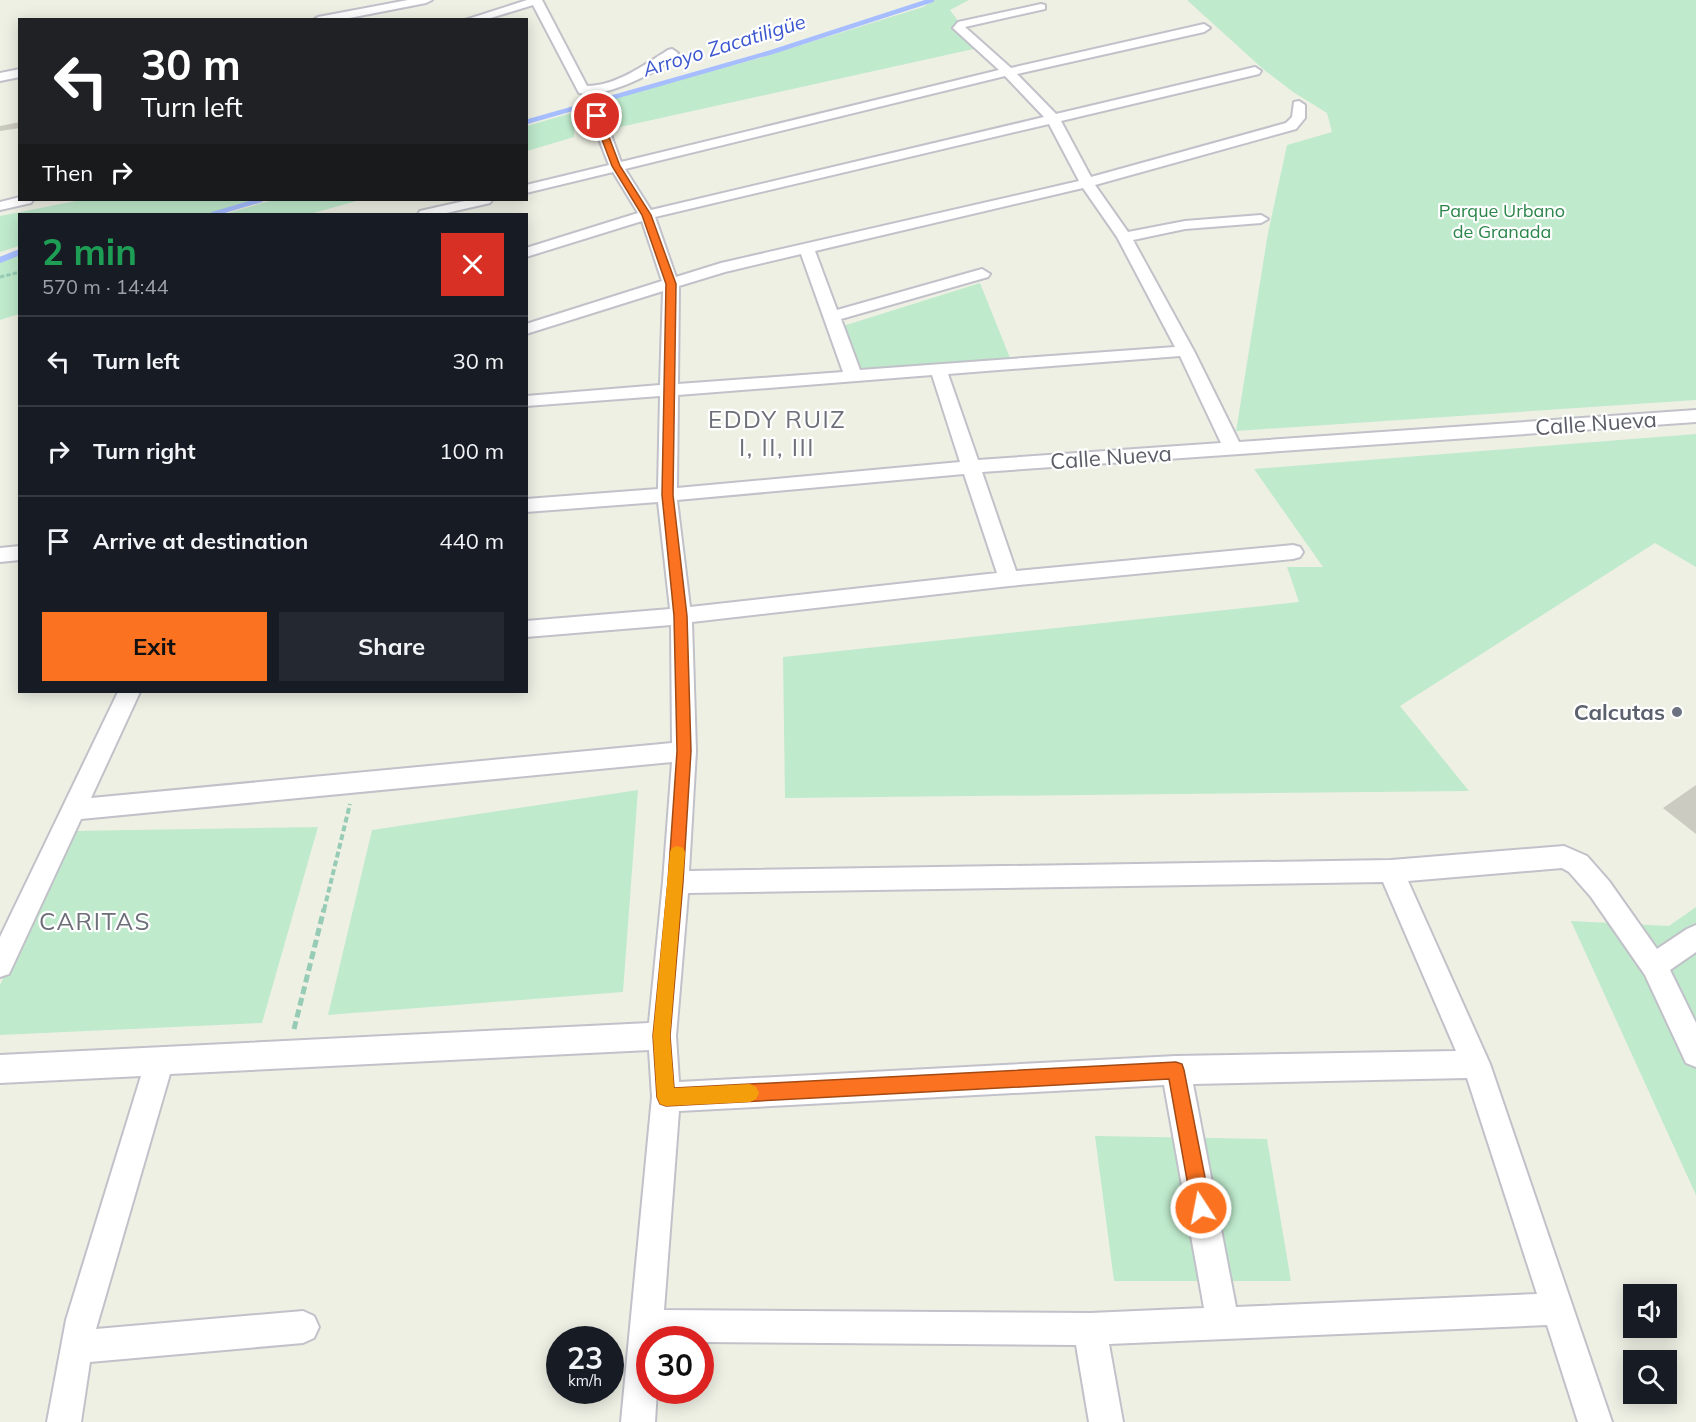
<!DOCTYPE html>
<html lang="en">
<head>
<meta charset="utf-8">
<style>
	body { margin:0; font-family:Mulish,sans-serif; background:#242831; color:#f1f3f6; height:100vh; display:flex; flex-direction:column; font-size:22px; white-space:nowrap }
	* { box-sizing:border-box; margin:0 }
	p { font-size:20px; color:#9ea1a6 }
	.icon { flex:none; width:33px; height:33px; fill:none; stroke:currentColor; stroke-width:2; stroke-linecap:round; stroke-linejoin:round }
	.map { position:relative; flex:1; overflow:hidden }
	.drawer { position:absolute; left:18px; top:213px; width:510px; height:480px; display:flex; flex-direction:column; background:#171b24; border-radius:0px; box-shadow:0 3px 15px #0003 }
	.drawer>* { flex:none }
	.top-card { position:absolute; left:18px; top:18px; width:510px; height:183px; border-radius:0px; box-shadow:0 3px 15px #0003; background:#202124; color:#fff; overflow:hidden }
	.buttons { position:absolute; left:1623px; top:1284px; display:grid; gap:12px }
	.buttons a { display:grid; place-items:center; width:54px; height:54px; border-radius:0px; background:#171b24; box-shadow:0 3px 15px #0003; font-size:30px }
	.speed { position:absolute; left:546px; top:1326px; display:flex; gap:12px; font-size:30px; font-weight:700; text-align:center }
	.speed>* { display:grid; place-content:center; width:78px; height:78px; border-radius:50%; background:#171b24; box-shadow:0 3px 15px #0003; line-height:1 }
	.speed small { font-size:15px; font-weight:400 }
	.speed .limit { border:9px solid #d22; background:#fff; color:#111 }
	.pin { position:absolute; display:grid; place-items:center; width:51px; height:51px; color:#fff; margin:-26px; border:3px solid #fff; border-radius:50%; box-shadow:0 2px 6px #0007 }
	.me { position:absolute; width:66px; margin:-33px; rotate:349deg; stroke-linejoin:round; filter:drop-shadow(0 0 4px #0008) }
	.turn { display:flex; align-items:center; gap:21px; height:126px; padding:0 24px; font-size:27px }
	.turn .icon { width:78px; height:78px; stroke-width:2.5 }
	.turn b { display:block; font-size:42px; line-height:51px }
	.then { display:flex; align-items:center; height:57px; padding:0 24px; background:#0003; gap:12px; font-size:22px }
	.round { display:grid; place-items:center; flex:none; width:63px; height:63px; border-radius:0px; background:#242831 }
	.overview { display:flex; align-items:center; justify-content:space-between; height:102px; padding:0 24px }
	h1 { font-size:36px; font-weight:700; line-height:45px; color:#1e9e55 }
	.primary-button { display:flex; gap:12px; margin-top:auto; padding:12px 24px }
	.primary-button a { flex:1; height:69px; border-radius:0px; background:#fb7220; color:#111; font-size:24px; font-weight:700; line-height:69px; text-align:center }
	.primary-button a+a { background:#242831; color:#f1f3f6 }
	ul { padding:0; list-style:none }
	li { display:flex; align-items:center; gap:18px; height:90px; padding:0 24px; border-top:2px solid #363941 }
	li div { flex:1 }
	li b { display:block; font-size:22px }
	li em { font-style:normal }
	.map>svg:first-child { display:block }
	.green { fill:#bfeacc }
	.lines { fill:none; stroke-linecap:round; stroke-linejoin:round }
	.stream-far1 { stroke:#a6beff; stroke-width:4.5 }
	.stream { stroke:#a6beff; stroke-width:6 }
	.building { fill:#cbcbc1 }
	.street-casing { stroke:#c1c1c9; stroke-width:4 }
	.path-far2 { stroke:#96cbb5; stroke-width:3; stroke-dasharray:4.5 2; stroke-linecap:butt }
	.path-far1 { stroke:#96cbb5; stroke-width:4; stroke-dasharray:6 3; stroke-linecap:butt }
	.path { stroke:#96cbb5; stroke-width:5; stroke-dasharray:8 4; stroke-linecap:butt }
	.street { fill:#fff; fill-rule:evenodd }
	.route { fill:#fb7220; stroke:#a34a15; stroke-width:1.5 }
	.slow { fill:#f59e0b }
	.worship-dot { fill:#6b7280; stroke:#fff; stroke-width:2 }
	.labels { text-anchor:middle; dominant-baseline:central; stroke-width:4.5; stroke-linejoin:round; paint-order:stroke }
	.far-park-label { font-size:18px; fill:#2c864b; stroke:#fff }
	.far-water-label { font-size:20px; font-style:italic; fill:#3b57cf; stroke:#fff }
	.street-label { font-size:22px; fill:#5c5e67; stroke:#fff }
	.worship-label { font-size:22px; font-weight:bold; fill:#5b616d; stroke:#fff; text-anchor:end }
	.neighbourhood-label { font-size:24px; letter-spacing:1.5px; fill:#6d6f79; stroke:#fff }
</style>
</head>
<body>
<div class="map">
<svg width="1696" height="1422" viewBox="0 0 1696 1422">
	<rect width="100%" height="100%" fill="#eff0e4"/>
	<g class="green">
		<polygon points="935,0 969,0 950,10 978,48 611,129 585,109 634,92 760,58 923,7"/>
		<polygon points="1187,0 1696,0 1696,400 1236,431 1268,233 1287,145 1332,132 1327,113 1293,92 1263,69"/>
		<polygon points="575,112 574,137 527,151 527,126"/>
		<polygon points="81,200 253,200 207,214 20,214 19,246 0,252 0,216"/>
		<polygon points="273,200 360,200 310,214 225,214"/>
		<polygon points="19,254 19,314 0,320 0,260"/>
		<polygon points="980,283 1010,358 860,369 843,326"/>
		<polygon points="1696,434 1696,567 1655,543 1400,706 1469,791 785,798 783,657 1299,602 1287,567 1323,567 1254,469"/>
		<polygon points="638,790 623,992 328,1015 372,830"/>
		<polygon points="318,827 262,1023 0,1035 0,985 71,831"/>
		<polygon points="1696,907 1696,1195 1571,921 1669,926"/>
		<polygon points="1095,1136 1267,1139 1291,1281 1114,1281"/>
	</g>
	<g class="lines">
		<g class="stream-far1">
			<polyline points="526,122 772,52 932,0"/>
			<polyline points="213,214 261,200"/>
		</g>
		<polyline class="stream" points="0,260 20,252"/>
	</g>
	<g class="building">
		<polygon points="20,122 20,128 0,131 0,126"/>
		<polygon points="1696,785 1696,834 1663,808"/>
	</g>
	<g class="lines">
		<defs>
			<g id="street">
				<polygon points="408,0 432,0 426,3 339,20 313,20 318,17"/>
				<path d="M527 0H542L587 86C616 86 644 65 668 50L672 49 678 53C661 72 604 99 579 93L533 5 484 20H465Z"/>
				<path d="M1041 4 1045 5V9L965 27 1011 68 1204 24 1210 28 1204 32 1017 74 1056 114 1255 67 1261 71 1259 74 1061 121 1091 177 1286 123 1292 117 1294 102 1299 101 1305 105V118L1296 129 1095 185 1128 232 1185 221 1261 215 1268 219 1261 223 1185 229 1133 240 1194 351 1239 442 1696 410V422L982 472 1016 571 1293 545 1300 547 1303 552 1300 557 1293 559 1009 586 692 622 696 751 689 871 1391 860 1564 846 1587 856 1609 881 1657 949 1687 929 1696 925V952L1670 970 1696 1023V1067L1686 1063 1645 975 1591 897 1569 872 1562 868 1408 881 1490 1064 1612 1422H1578L1547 1325 1109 1344 1123 1422H1089L1076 1345 700 1342V1340H650V1390H657L655 1422H621L652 1097 649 1050 170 1074 96 1329 303 1311 314 1316 319 1327 314 1338 303 1343 90 1362 81 1422H47L66 1320 141 1076 0 1083V1055L649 1023 663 882 672 762 81 819 9 974 0 977V937L118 692H140L91 798 672 743 671 625 526 637V621L670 609 658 502 526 512V499L658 489 660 396 526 406V396L660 385 663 291 526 334V324L662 281 642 221 526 257V248L638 213 613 172 526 193V185L609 165 590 116 597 112 604 116 621 162 999 70 953 28 958 22ZM1005 76 1044 117 651 210 625 169ZM1049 124 1079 181 721 263 676 277 655 217ZM1083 188 1117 237 1175 347 860 370 841 319 988 277 990 274 982 269 837 310 815 251ZM801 254 843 372 678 384 679 286 725 272ZM1180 356 1221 443 978 460 948 374ZM932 375 960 462 677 488 678 395ZM964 474 997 573 690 607 677 500ZM1383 882 1456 1051 1176 1056 679 1082 676 1036 688 893ZM1467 1078 1537 1294 1236 1307 1193 1084ZM1164 1085 1204 1308 1090 1313 664 1310 679 1111Z"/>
				<polygon points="20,69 20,77 0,81 0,73"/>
				<polygon points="20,197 20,200 33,200 31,203 0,210 0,202"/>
				<polygon points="469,200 492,200 490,203 442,214 418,214 420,211"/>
				<polygon points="20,546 20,560 0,562 0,548"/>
			</g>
		</defs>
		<use href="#street" class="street-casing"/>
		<polyline class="path-far2" points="0,277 20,272"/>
		<polyline class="path-far1" points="324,910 350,804"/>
		<polyline class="path" points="294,1029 324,909"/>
		<use href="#street" class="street"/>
	</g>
	<polygon class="route" points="597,113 601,116 620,166 651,215 676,284 673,495 687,616 691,751 683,882 670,1036 674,1088 1176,1062 1182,1064 1184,1070 1211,1208 1208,1215 1201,1218 1195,1215 1192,1208 1169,1079 666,1106 660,1104 657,1097 653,1036 668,882 677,751 674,616 662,495 666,284 642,215 612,166 593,116"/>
	<polygon class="slow" points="677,846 683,848 685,852 670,1036 674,1088 750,1084 756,1087 759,1093 756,1099 750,1102 666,1106 660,1104 657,1097 653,1036 670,852 672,848"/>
	<circle class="worship-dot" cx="1677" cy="712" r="6"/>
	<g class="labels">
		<g class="far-park-label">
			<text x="1502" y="210">Parque Urbano<tspan x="1502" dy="21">de Granada</tspan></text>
		</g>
		<g class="far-water-label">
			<text transform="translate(724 45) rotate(-17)">Arroyo Zacatiligüe</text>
		</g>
		<g class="street-label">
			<text transform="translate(1596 423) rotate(-4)">Calle Nueva</text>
			<text transform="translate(1111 457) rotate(-4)">Calle Nueva</text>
		</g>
		<g class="worship-label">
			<text x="1665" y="712">Calcutas</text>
		</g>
		<g class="neighbourhood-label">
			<text x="777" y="419">EDDY RUIZ<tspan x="777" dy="28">I, II, III</tspan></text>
			<text x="95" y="921">CARITAS</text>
		</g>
	</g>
</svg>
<div class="buttons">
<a><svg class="icon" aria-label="sound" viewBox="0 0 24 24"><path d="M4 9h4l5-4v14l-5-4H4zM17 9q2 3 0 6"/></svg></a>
<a><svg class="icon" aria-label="search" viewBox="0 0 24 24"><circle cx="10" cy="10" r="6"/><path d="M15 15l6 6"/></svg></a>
</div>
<div class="speed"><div>23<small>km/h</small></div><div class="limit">30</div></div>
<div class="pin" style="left:597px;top:116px;background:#d93025"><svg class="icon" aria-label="arrive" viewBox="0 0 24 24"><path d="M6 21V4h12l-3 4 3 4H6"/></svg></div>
<svg class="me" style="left:1201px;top:1208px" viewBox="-20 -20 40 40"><circle r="17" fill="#fb7220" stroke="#fff" stroke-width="3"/><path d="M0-11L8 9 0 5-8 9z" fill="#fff"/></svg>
<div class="top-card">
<div class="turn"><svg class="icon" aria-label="left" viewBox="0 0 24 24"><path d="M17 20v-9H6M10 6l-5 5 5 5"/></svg><div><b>30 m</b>Turn left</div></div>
<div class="then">Then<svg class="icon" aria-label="right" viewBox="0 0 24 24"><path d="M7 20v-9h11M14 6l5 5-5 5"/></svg></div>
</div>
<section class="drawer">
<div class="overview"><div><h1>2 min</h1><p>570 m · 14:44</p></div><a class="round" style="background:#d93025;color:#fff"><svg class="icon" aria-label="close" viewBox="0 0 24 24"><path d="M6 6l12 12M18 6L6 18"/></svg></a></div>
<ul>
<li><svg class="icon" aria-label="left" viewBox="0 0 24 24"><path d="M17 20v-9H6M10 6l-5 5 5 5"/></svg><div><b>Turn left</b></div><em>30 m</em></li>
<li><svg class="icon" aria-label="right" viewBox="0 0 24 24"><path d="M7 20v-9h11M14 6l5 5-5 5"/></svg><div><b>Turn right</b></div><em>100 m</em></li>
<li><svg class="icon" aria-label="arrive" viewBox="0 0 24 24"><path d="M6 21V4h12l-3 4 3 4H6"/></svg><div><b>Arrive at destination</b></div><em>440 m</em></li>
</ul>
<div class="primary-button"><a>Exit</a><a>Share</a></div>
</section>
</div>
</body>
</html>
